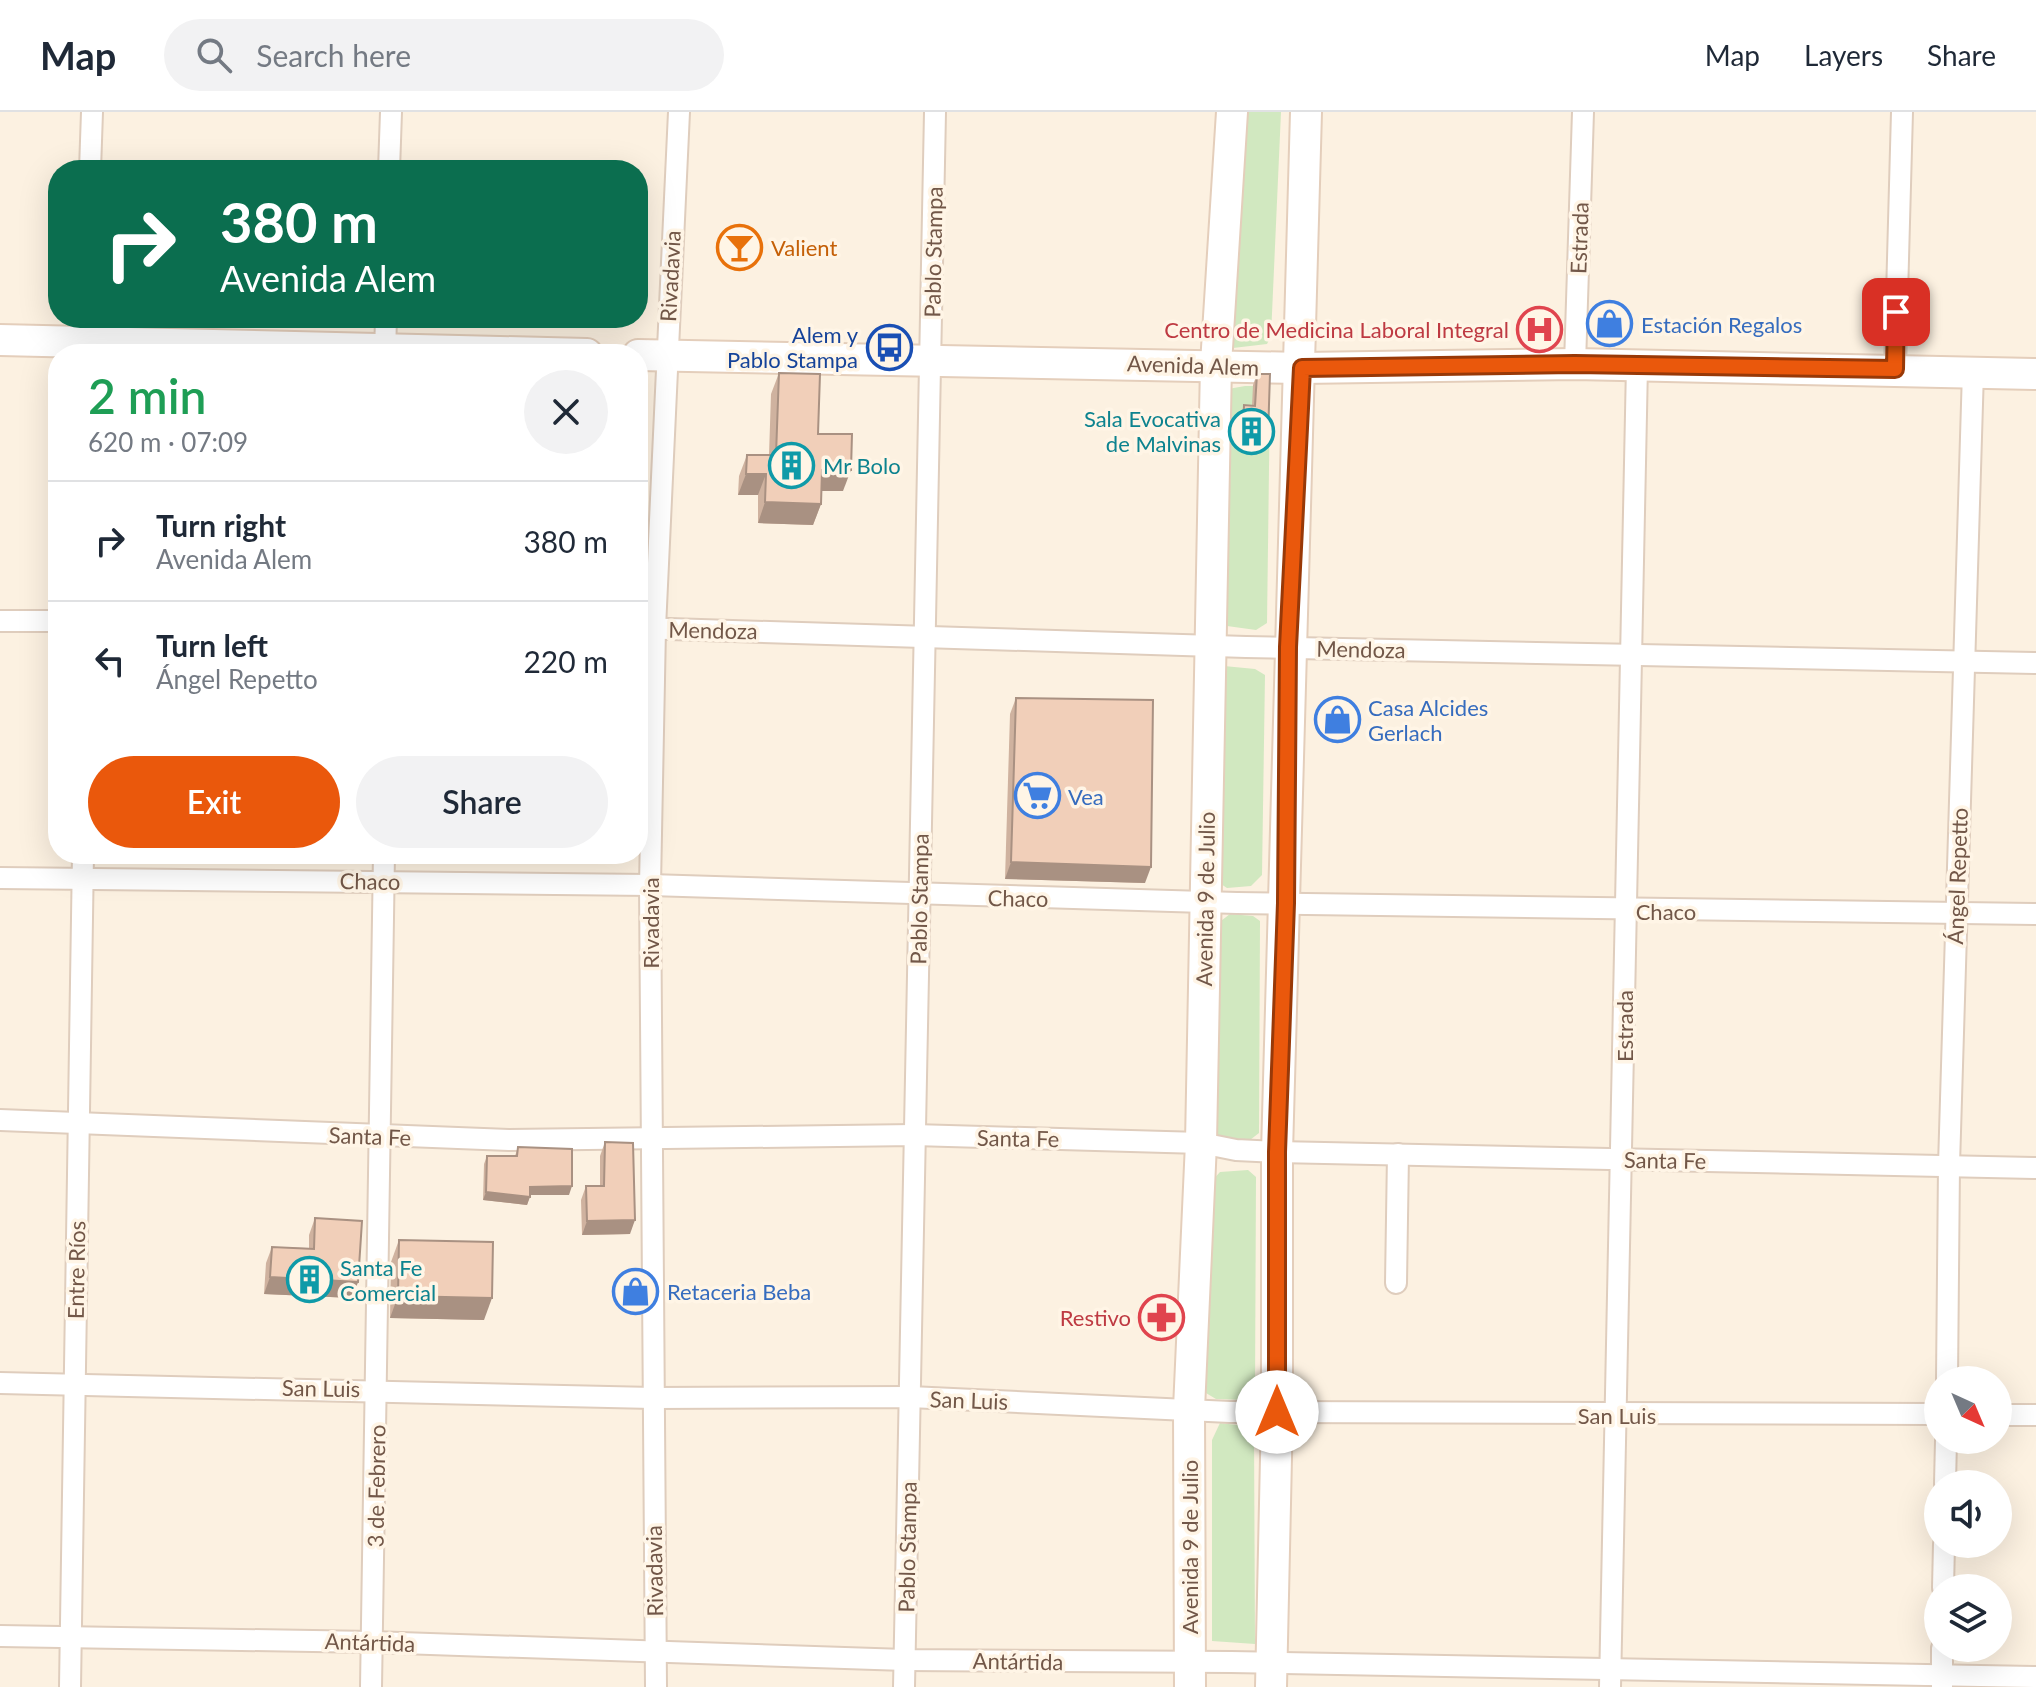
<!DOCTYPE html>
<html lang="en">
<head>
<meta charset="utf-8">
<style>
	body { margin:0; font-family:Lato,sans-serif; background:#f2f2f3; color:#1f2937; height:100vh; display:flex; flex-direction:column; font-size:30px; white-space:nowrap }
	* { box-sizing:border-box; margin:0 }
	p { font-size:26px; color:#747a83 }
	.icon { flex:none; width:44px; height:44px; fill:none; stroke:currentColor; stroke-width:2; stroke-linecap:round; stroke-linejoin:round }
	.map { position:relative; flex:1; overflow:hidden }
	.details { position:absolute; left:48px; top:232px; width:600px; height:520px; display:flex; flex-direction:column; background:#fff; border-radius:32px; box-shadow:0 8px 32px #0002 }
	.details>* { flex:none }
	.top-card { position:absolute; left:48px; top:48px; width:600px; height:168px; border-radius:32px; box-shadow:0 8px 32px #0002; background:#0b6e4f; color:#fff; overflow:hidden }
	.needle { width:52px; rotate:136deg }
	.fabs { position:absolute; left:1924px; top:1254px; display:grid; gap:16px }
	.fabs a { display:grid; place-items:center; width:88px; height:88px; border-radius:50%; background:#fff; box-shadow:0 8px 32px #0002; font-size:40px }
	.pin { position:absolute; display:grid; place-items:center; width:68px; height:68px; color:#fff; margin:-34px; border-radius:16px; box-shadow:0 4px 12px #0006 }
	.me { position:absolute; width:88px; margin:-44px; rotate:0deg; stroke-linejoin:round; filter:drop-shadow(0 0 6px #0008) }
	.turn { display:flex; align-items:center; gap:28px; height:168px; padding:0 40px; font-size:36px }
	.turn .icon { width:104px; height:104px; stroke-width:2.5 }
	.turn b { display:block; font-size:56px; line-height:68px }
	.round { display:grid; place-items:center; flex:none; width:84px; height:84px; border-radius:42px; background:#f2f2f3 }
	.overview { display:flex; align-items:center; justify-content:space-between; height:136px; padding:0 40px }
	h1 { font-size:48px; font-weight:600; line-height:60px; color:#1e9e55 }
	.primary-button { display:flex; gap:16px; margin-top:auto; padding:16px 40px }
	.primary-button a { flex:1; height:92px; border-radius:48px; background:#ea580c; color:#fff; font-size:32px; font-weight:600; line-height:92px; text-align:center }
	.primary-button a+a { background:#f2f2f3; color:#1f2937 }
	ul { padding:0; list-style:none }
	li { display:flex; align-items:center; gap:24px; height:120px; padding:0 40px; border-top:2px solid #e0e1e3 }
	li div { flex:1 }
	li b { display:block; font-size:30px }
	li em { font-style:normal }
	header { display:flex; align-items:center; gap:48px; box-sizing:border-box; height:112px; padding:0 40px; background:#fff; border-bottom:2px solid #e0e1e3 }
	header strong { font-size:38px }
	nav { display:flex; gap:44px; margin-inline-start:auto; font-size:28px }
	.search { width:560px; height:72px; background:#f2f2f3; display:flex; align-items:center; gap:20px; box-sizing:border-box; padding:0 28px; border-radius:44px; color:#747a83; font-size:30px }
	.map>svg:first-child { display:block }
	.green { fill:#d1e8c0 }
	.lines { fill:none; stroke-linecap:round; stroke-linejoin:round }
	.street-casing { stroke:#dfcdbd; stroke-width:24 }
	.secondary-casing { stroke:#e4cebb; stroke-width:34 }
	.street { stroke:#fff; stroke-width:20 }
	.secondary { stroke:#fff; stroke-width:30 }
	.wall { fill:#cfb29f }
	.shaded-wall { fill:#a99182 }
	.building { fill:#f1cfb9; stroke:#a99182; stroke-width:2 }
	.route-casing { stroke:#983908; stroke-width:20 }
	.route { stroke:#ea580c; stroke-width:14 }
	.labels { text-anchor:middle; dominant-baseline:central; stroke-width:7; stroke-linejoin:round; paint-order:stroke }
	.street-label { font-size:22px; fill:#725748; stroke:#fff5e6 }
	.food-label { font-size:22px; fill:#c56008; stroke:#fff5e6; text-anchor:start }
	.shop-label { font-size:22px; fill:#366cbe; stroke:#fff5e6; text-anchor:start }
	.health-label { font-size:22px; fill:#be3a42; stroke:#fff5e6; text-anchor:end }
	.transit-label { font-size:22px; fill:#164399; stroke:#fff5e6; text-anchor:end }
	.culture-label { font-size:22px; fill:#0d838f; stroke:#fff5e6; text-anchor:start }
</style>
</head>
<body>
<header>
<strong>Map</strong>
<div class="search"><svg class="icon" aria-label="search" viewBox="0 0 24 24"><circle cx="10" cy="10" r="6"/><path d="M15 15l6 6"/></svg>Search here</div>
<nav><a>Map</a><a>Layers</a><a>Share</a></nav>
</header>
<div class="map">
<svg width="2036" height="1575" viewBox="0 0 2036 1575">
	<rect width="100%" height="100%" fill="#fcf1e1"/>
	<g class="green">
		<polygon points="1245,0 1281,0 1271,224 1267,232 1233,236 1225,226"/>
		<polygon points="1245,274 1260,274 1270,280 1267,511 1256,518 1227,514 1221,506 1228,277"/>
		<polygon points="1224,554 1255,557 1265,563 1262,763 1251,774 1227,776 1212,766"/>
		<polygon points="1230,802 1253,804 1260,809 1259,1021 1246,1031 1228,1029 1207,1018 1217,812"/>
		<polygon points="1248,1058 1256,1065 1255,1280 1248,1288 1216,1287 1206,1281 1211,1070 1220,1060"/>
		<polygon points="1220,1311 1245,1314 1254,1320 1255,1532 1212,1529 1212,1328"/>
	</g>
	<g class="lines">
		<defs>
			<g id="street">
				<polyline points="90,58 92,0"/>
				<polyline points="389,58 391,0"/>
				<polyline points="85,242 86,206"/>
				<polyline points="385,242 386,206"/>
				<polyline points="1575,252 1583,0"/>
				<polyline points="1895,257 1902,0"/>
				<polyline points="0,509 58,509"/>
				<polyline points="638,516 1246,535 2036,551"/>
				<polyline points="0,766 650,773 1237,791 2036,802"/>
				<polyline points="0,1008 509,1028 914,1023 1201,1031 1236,1038 1277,1040 2036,1056"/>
				<polyline points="1396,1171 1398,1042"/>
				<polyline points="1947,1268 1949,1053 1973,259"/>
				<polyline points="0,1271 653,1286 910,1285 1230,1300 1938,1302"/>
				<polyline points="1998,1303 2036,1303"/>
				<polyline points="1945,1372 1946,1328"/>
				<polyline points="1943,1476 1944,1432"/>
				<polyline points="0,1524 372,1530 905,1548 1231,1550 2036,1565"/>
				<polyline points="70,1575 83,742"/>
				<polyline points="371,1575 384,742"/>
				<polyline points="656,1575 650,773 655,516 679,0"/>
				<polyline points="904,1575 935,0"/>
				<polyline points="1610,1575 1637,253"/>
				<polyline points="1942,1575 1942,1536"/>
			</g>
			<g id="secondary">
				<polyline points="0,228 587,242"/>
				<polyline points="638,243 1302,256 1575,252 2036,262"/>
				<polyline points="1190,1575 1189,1297 1201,1031 1216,252 1232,0"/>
				<polyline points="1271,1575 1277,1300 1277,1040 1306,0"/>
			</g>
		</defs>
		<use href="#street" class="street-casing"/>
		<use href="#secondary" class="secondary-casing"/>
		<use href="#street" class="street"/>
		<use href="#secondary" class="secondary"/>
	</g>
	<g class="wall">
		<polygon points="779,261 818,322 843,379 821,379 821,392 813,413 758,411 758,383 738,383 739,364 747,343 769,343 771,282"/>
		<polygon points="1257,262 1264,334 1239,334 1240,305 1244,293 1252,294 1253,273"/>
		<polygon points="1016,586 1145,771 1005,767 1010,602"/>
		<polygon points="605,1030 630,1122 582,1123 581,1088 586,1074 600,1074 600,1044"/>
		<polygon points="518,1035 569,1083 530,1083 527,1093 483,1088 484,1052 487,1044 515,1044"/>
		<polygon points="315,1106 358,1170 352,1186 264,1182 266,1151 272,1135 309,1136 309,1123"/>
		<polygon points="399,1128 484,1208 390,1206 391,1150"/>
	</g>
	<g class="shaded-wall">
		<polygon points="1243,323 1268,323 1264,334 1239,334"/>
		<polygon points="822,358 851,358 843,379 814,379"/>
		<polygon points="746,362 766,362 758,383 738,383"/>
		<polygon points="765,390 821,392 813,413 758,411"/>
		<polygon points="1011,750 1151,755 1145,771 1005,767"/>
		<polygon points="572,1074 569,1083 527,1083 530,1075"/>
		<polygon points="486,1080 530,1085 527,1093 483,1088"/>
		<polygon points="635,1108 630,1122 582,1123 587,1109"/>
		<polygon points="270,1165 358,1170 352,1186 264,1182"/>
		<polygon points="398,1184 492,1186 484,1208 390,1206"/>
	</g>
	<g class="building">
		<polygon points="779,261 820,262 818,322 852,322 851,358 822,358 821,392 765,390 766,362 746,362 747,343 776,343"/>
		<polygon points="1257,262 1270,262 1268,323 1243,323 1244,293 1255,294"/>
		<polygon points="1016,586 1153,588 1151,755 1011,750"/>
		<polygon points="605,1030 633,1031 635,1108 587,1109 586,1074 604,1074"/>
		<polygon points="518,1035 572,1037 572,1074 530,1075 530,1085 486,1080 487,1044 517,1044"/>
		<polygon points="315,1106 362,1109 358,1170 270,1165 272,1135 314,1137"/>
		<polygon points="399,1128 493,1130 492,1186 398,1184"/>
	</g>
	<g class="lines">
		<defs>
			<polyline id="route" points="1277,1300 1277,1040 1286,791 1288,535 1302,256 1575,252 1895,257 1896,200"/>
		</defs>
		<use href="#route" class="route-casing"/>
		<use href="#route" class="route"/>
	</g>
	<defs>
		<symbol id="bar-ring" viewBox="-11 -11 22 22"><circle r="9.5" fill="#fff5e6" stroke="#e8710a" stroke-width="1.5"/><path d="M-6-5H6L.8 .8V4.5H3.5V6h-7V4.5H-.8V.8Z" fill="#e8710a"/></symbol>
		<symbol id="shop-ring" viewBox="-11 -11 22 22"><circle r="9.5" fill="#fff5e6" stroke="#3f7fe0" stroke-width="1.5"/><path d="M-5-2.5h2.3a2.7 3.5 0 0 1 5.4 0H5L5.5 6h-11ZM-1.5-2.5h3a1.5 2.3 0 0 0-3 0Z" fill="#3f7fe0"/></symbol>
		<symbol id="hospital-ring" viewBox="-11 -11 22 22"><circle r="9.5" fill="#fff5e6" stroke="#e0444e" stroke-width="1.5"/><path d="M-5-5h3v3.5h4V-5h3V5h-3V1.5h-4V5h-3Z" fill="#e0444e"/></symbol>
		<symbol id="bus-ring" viewBox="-11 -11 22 22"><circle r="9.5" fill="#fff5e6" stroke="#1a4fb4" stroke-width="1.5"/><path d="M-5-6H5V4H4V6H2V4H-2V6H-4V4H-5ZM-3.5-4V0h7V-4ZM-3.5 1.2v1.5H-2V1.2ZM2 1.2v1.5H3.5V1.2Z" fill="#1a4fb4"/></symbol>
		<symbol id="building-ring" viewBox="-11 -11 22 22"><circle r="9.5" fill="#fff5e6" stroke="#0f9aa8" stroke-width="1.5"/><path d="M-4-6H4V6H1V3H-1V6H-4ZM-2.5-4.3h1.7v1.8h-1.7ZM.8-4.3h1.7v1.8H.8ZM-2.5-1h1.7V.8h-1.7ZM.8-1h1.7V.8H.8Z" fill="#0f9aa8"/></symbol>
		<symbol id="supermarket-ring" viewBox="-11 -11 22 22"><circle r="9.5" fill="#fff5e6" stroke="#3f7fe0" stroke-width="1.5"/><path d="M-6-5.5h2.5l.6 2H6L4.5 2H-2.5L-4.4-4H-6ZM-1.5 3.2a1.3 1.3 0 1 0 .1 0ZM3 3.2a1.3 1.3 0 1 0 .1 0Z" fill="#3f7fe0"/></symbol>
		<symbol id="pharmacy-ring" viewBox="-11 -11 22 22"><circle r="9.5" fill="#fff5e6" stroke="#e0444e" stroke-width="1.5"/><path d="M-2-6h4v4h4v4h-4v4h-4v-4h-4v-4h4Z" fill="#e0444e"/></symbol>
	</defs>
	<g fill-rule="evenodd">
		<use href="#bar-ring" x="714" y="110" width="51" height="51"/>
		<use href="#shop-ring" x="1584" y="186" width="51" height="51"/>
		<use href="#hospital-ring" x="1514" y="192" width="51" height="51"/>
		<use href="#bus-ring" x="864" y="210" width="51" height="51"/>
		<use href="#building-ring" x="1226" y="294" width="51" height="51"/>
		<use href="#building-ring" x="766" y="328" width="51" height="51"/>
		<use href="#shop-ring" x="1312" y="582" width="51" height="51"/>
		<use href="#supermarket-ring" x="1012" y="658" width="51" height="51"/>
		<use href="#building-ring" x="284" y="1142" width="51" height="51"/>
		<use href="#shop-ring" x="610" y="1154" width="51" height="51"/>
		<use href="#pharmacy-ring" x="1136" y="1180" width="51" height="51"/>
	</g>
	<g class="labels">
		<g class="street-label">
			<text transform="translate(1579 126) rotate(-88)">Estrada</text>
			<text transform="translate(933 140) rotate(-89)">Pablo Stampa</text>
			<text transform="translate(670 164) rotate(-87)">Rivadavia</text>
			<text transform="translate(1193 253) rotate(2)">Avenida Alem</text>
			<text transform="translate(713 518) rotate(1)">Mendoza</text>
			<text transform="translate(1361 537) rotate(1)">Mendoza</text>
			<text transform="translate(1957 764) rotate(-88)">Ángel Repetto</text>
			<text transform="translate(370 769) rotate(1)">Chaco</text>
			<text transform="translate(1018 786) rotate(1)">Chaco</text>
			<text transform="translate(919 787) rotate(-89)">Pablo Stampa</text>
			<text transform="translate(1205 787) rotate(-89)">Avenida 9 de Julio</text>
			<text x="1666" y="799">Chaco</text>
			<text transform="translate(650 811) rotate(-90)">Rivadavia</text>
			<text transform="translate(1624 914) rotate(-90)">Estrada</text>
			<text transform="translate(370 1024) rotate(2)">Santa Fe</text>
			<text transform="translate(1018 1026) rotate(1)">Santa Fe</text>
			<text transform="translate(1665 1048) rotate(1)">Santa Fe</text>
			<text transform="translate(76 1158) rotate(-89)">Entre Ríos</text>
			<text transform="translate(321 1276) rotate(1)">San Luis</text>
			<text transform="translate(969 1288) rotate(2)">San Luis</text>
			<text x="1617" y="1303">San Luis</text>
			<text transform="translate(376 1374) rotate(-89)">3 de Febrero</text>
			<text transform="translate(907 1435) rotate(-89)">Pablo Stampa</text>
			<text transform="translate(1189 1435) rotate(-90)">Avenida 9 de Julio</text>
			<text transform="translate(654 1459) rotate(-91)">Rivadavia</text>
			<text transform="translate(370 1530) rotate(2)">Antártida</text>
			<text transform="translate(1018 1549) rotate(1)">Antártida</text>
		</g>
		<g class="food-label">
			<text x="771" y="135">Valient</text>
		</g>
		<g class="shop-label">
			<text x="1641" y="212">Estación Regalos</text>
			<text x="1368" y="595">Casa Alcides<tspan x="1368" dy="25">Gerlach</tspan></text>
			<text x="1068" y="684">Vea</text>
			<text x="667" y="1179">Retaceria Beba</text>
		</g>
		<g class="health-label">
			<text x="1509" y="217">Centro de Medicina Laboral Integral</text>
			<text x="1131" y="1205">Restivo</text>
		</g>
		<g class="transit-label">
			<text x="858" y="222">Alem y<tspan x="858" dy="25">Pablo Stampa</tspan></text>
		</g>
		<g class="culture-label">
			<text x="1221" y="306" text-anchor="end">Sala Evocativa<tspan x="1221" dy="25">de Malvinas</tspan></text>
			<text x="823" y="353">Mr Bolo</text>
			<text x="340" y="1155">Santa Fe<tspan x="340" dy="25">Comercial</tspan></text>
		</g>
	</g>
</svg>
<div class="fabs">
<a><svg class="needle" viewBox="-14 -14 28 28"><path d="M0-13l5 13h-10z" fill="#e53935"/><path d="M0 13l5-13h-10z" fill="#747a83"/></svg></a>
<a><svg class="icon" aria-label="sound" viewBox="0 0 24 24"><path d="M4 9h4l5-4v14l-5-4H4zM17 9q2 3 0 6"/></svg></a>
<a><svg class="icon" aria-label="layers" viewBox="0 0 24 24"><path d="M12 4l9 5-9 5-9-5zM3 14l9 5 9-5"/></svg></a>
</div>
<div class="pin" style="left:1896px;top:200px;background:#d93025"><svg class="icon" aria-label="arrive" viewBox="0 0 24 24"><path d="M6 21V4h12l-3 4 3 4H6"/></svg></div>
<svg class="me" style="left:1277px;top:1300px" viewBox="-20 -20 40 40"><circle r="19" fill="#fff"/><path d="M0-13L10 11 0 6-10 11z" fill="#ea580c"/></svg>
<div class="top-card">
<div class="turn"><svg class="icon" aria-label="right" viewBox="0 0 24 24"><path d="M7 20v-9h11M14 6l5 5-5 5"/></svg><div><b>380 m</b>Avenida Alem</div></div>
</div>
<section class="details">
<div class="overview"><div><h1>2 min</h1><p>620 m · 07:09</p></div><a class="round"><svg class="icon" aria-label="close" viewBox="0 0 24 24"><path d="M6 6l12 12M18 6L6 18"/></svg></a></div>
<ul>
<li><svg class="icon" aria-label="right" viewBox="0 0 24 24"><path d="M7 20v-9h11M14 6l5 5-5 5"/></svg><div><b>Turn right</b><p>Avenida Alem</p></div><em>380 m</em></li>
<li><svg class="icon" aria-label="left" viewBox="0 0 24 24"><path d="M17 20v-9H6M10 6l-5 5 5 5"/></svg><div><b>Turn left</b><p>Ángel Repetto</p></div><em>220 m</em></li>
</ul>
<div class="primary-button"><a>Exit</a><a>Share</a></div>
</section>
</div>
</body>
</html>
